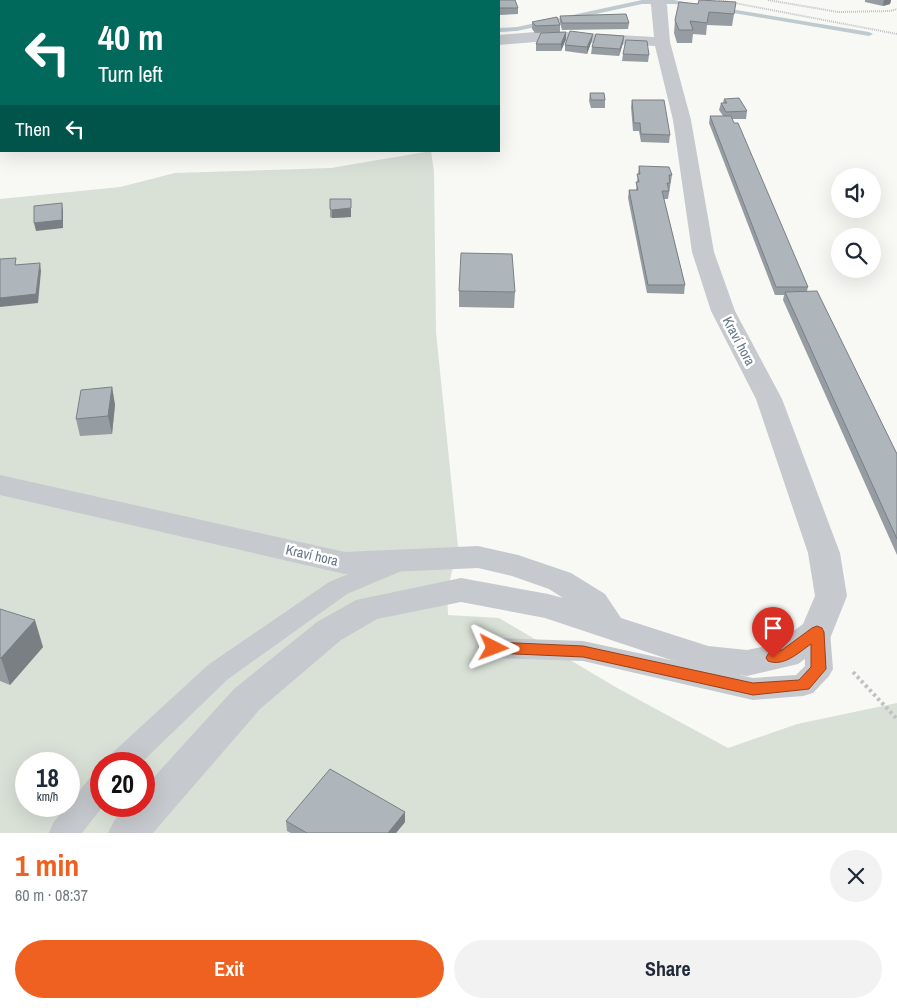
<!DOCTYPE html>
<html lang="en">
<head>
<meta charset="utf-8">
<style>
	body { margin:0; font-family:"Archivo Narrow",sans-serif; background:#f2f2f3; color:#1f2937; height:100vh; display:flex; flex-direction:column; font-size:19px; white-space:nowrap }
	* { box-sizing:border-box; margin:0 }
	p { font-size:16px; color:#747a83 }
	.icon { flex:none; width:28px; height:28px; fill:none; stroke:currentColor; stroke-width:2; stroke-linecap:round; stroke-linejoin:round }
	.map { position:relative; height:833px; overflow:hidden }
	.sheet { display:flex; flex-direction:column; background:#fff; flex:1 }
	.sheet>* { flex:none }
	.top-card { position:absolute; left:0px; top:0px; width:500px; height:152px; box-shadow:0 5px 20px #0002; background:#00695c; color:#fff; overflow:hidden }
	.controls { position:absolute; left:831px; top:168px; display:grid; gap:10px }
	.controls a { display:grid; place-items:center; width:50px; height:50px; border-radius:50%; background:#fff; box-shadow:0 5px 20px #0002; font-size:25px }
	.speed { position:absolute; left:15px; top:752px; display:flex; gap:10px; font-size:25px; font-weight:700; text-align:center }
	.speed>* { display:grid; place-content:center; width:65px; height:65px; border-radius:50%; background:#fff; box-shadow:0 5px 20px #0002; line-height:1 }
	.speed small { font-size:12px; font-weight:400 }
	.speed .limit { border:8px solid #d22; background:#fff; color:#111 }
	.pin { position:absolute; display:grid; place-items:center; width:42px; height:42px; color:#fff; margin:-51px -21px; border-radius:50% 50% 50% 0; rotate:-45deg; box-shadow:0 0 5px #0007 }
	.pin .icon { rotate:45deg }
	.me { position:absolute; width:55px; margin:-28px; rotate:93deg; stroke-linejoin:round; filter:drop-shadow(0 0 4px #0008) }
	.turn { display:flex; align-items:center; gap:18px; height:105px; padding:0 15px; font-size:22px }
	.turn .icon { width:65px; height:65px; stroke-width:2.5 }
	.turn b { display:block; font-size:35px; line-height:42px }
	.then { display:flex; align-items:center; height:48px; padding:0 15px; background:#0003; gap:10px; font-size:19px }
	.round { display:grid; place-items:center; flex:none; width:52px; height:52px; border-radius:26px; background:#f2f2f3 }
	.head { display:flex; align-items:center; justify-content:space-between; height:85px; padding:0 15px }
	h1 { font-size:30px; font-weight:700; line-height:38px; color:#ee6120 }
	.action { display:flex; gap:10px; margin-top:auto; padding:10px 15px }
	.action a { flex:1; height:58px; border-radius:30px; background:#ee6120; color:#fff; font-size:20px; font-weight:700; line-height:58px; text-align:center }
	.action a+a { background:#f2f2f3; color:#1f2937 }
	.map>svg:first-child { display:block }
	.green { fill:#d9e0d6; fill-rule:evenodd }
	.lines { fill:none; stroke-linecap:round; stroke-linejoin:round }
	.stream { fill:#bfcacf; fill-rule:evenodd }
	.path-far1 { stroke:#bfc2c4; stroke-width:2; stroke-dasharray:1 1; stroke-linecap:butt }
	.path { stroke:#bfc2c4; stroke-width:4; stroke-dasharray:3 3; stroke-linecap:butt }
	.lane { fill:#c6c9cd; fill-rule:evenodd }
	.street { fill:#c6c9cd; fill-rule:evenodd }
	.wall { fill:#969da2 }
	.shaded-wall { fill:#7a7f84 }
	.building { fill:#aeb6bc; stroke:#7a7f84 }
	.route { fill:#ee6120; stroke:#9b3f15 }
	.labels { text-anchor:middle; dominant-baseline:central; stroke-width:5; stroke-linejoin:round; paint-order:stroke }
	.street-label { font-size:14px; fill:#657688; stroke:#fff }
</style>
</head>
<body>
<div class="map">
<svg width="897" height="833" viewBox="0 0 897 833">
	<rect width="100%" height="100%" fill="#f8f8f5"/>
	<path class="green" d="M431 151 434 172 436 332 458 547 447 592 448 615 499 618 619 689 728 748 797 724 897 703V833H0V199L120 187 175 173 331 168ZM26 764H69V806H26ZM101 764H144V806H101Z"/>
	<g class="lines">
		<g class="stream">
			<polygon points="642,0 674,0 699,5 696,7 674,4 642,4 517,31 499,32 499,28 517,27"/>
			<polygon points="718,7 869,32 873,34 869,36 716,10 715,9"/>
			<rect x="0" y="68" width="1" height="4"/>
		</g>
		<g class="path-far1">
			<polyline points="719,0 897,34"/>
			<polyline points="768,0 838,12 890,11 897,9"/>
		</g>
		<polyline class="path" points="853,672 897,719"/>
		<g class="lane">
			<polygon points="402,552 411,555 414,561 411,567 347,594 228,679 140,764 105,764 110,755 208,665 329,582"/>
			<polygon points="817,622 826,625 830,632 833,669 829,676 813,693 803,696 753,700 583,661 494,658 485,655 481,648 485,641 494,638 583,641 753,678 796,675 805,666 804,632 808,625"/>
			<polygon points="101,774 101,806 103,806 82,833 49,833 53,823 90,778"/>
		</g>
		<g class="street">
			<rect x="124" y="0" width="31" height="1"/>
			<polygon points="649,0 663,0 667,5 670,42 691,120 714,252 735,311 782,399 840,553 847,596 829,641 798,664 747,676 707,672 545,618 461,602 377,619 341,640 260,709 153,833 108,833 114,821 127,806 144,806 144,788 234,689 317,622 356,600 461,578 548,594 563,598 549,589 512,576 478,568 345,574 0,495 0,475 345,552 478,546 518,555 571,573 605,594 621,618 708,646 747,650 776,644 803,624 815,596 808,553 756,399 711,311 692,252 673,120 655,46 547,41 499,45 499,35 547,31 654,37 651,5"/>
		</g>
	</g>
	<g class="wall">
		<polygon points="471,0 515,0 518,8 518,14 499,15 499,1 471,1"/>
		<polygon points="865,0 891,0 890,4 883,6 865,2"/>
		<polygon points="736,2 732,26 707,25 706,35 693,34 692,43 677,43 674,33 675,20"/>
		<polygon points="560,16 629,23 628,29 562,30 560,23"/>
		<polygon points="532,22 560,25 560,32 535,33 532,29"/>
		<polygon points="566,32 566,39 561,51 536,51 536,44"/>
		<polygon points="624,36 623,43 619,56 591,54 592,47"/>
		<polygon points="592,40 587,54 565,51 565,45"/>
		<polygon points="623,54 649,55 648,62 622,61"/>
		<polygon points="590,93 605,100 605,108 591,108 589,101"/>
		<polygon points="724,99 747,111 746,119 732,119 808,287 807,291 897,454 897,555 783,300 784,295 775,295 709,123 710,116 723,116 719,110 721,103 723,103"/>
		<polygon points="632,100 670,135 669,143 641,142 639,131 633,131 631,107"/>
		<polygon points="639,166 672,175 668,199 664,199 685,285 684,294 647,293 628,198 629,190 636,190"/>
		<polygon points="351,199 351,217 332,218 330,217 330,209"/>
		<polygon points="459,291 515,292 514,308 459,307"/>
		<polygon points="112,387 115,405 112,434 80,436 76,419"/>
		<polygon points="0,609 43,647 10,685 0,681"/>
		<polygon points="405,812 405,822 396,833 291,833 287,831 286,821"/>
	</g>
	<g class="shaded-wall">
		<polygon points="884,0 891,0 890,4 883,6"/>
		<polygon points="566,32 566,39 561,51 561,44"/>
		<polygon points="593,34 592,40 587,54 587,47"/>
		<polygon points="624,36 623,43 619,56 620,49"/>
		<polygon points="351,199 351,217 332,218 332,210"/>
		<polygon points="62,203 63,211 63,228 36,231 34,223"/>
		<polygon points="40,263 41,271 38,303 0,307 0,298"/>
		<polygon points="112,387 115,405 112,434 108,416"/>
		<polygon points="35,620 43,647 10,685 1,658"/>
		<polygon points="405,812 405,822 396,833 388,833"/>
	</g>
	<g class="building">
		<polygon points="67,0 96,0 94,1 65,1"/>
		<polygon points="238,0 276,0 277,1 226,1"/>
		<polygon points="329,0 352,0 353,1 330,1"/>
		<polygon points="385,0 428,0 429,1 386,1"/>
		<polygon points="472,0 515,0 518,8 499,8 499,1 472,1"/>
		<polygon points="699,0 736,2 734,14 709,12 707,23 690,21 693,30 679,30 675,20 679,2 698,4"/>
		<polygon points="626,14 629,23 562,23 560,16"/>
		<polygon points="557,17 560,25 536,26 532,22"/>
		<polygon points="570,31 593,34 587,47 565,45"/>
		<polygon points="566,32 561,44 536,44 541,33"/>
		<polygon points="596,34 624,36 620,49 592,47"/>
		<polygon points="626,40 647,41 649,55 623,54"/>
		<polygon points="590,93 604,93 605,100 591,100"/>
		<polygon points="739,98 747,111 726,112 721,103 727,103 724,99"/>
		<polygon points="632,100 664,100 670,135 641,134 640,123 634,123"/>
		<polygon points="710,116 731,116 734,123 738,123 808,287 776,287"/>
		<polygon points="639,166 669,167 672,175 669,175 670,183 667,183 669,191 662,191 685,285 648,285 629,190 638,190 636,182 639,182 637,174 640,174"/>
		<polygon points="330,199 351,199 351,208 332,210 330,209"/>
		<polygon points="62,203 62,220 34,223 34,206"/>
		<polygon points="461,253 512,254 515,292 459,291"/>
		<polygon points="16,258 15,265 40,263 36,294 0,298 0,259"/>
		<polygon points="817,291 897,454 897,539 785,292"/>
		<polygon points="112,387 108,416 76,419 81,390"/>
		<polygon points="0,609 35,620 1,658 0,658"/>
		<polygon points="330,769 405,812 388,833 307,833 286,821"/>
	</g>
	<path class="route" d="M817 626 822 628 824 632 826 669 809 689 753 695 583 657 494 653 489 651 486 648 489 644 494 642 583 646 753 683 799 680 811 667V644C798 653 784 667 768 661L766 658 768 654 782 650 812 628Z"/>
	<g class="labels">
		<g class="street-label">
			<text transform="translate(739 341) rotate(62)">Kraví hora</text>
			<text transform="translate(312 555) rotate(13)">Kraví hora</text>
		</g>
	</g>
</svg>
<div class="controls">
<a><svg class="icon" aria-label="sound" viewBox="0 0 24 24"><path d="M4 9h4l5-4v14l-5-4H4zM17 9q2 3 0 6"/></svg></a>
<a><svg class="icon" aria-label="search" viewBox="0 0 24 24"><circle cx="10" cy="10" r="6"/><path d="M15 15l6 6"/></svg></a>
</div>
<div class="speed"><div>18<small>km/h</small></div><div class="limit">20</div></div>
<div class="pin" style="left:773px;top:658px;background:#d93025"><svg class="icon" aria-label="arrive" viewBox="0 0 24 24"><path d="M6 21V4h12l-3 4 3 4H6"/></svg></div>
<svg class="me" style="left:494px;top:648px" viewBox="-20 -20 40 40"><path d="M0-17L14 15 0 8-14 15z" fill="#ee6120" stroke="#fff" stroke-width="4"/></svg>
<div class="top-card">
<div class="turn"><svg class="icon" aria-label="left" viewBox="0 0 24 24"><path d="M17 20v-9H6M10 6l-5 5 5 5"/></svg><div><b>40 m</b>Turn left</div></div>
<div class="then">Then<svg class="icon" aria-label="left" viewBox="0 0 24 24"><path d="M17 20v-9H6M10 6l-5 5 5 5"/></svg></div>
</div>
</div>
<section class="sheet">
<div class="head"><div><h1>1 min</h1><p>60 m · 08:37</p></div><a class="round"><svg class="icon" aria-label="close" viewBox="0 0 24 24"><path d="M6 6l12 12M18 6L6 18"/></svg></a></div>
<div class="action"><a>Exit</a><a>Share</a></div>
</section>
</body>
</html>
